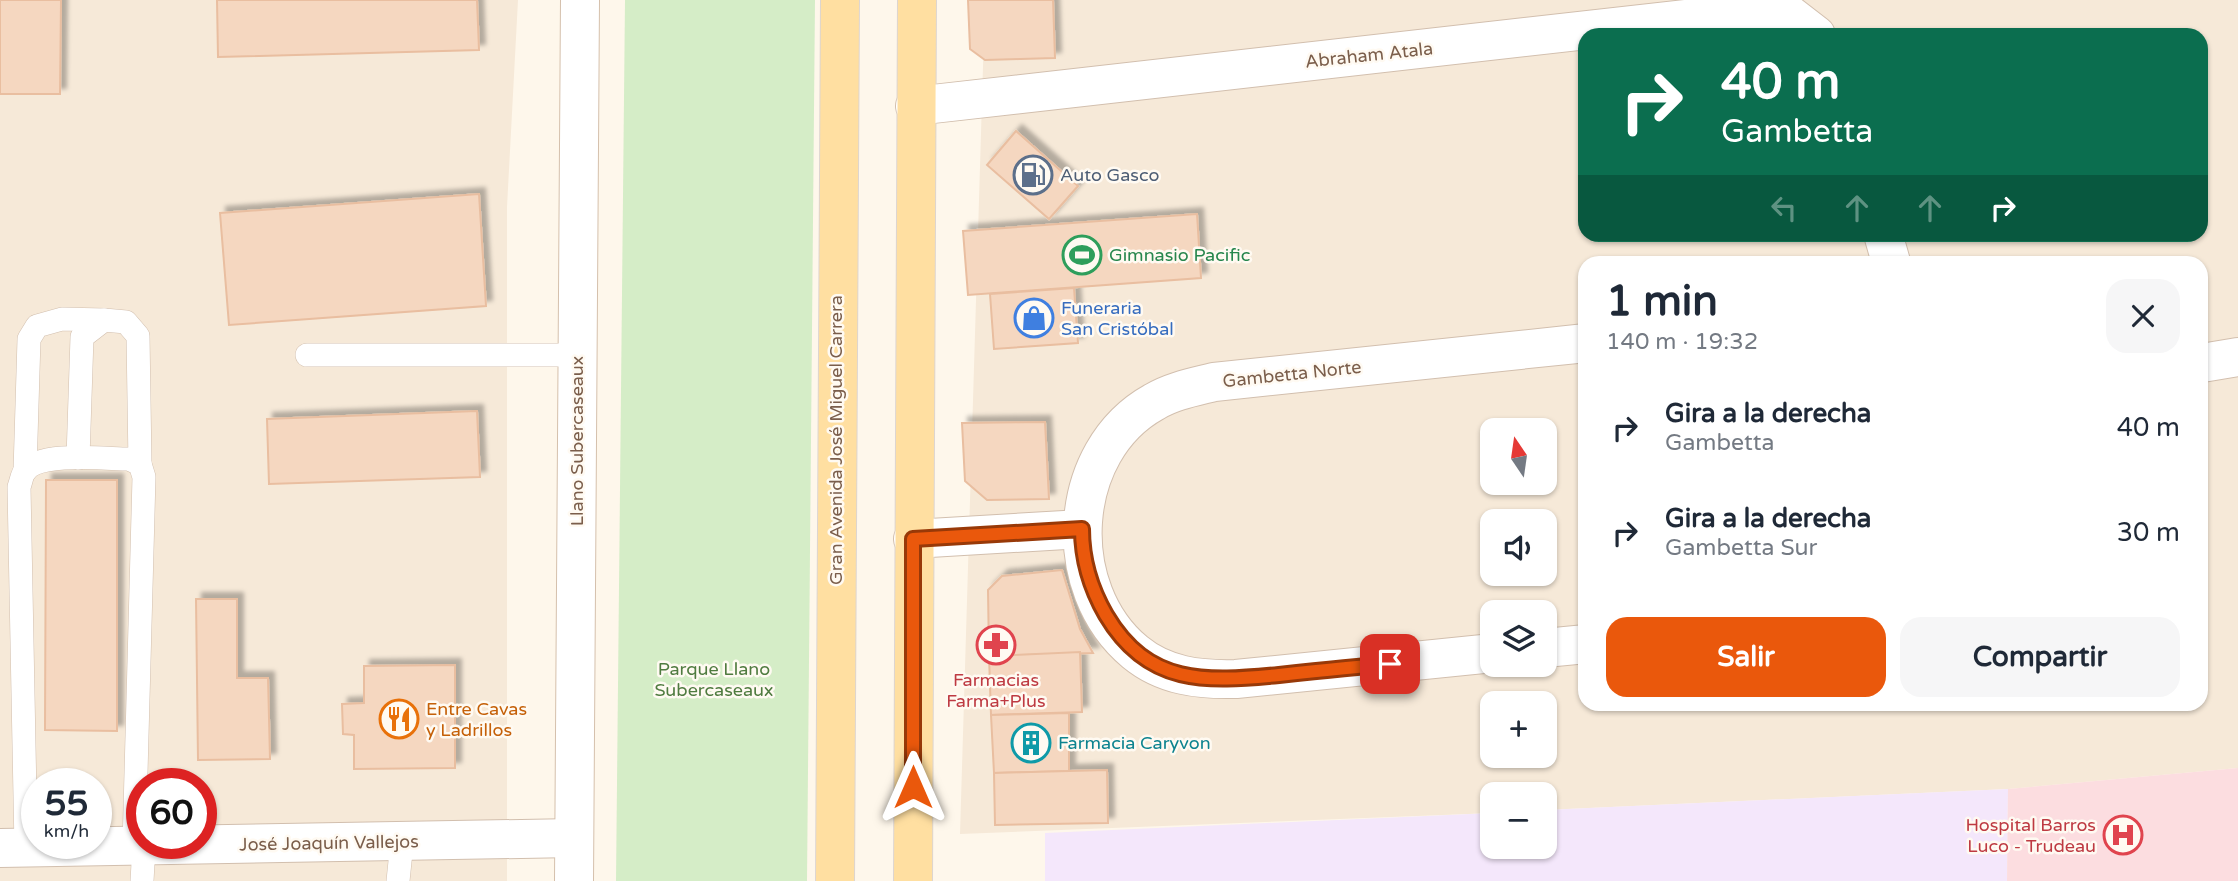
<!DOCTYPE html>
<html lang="es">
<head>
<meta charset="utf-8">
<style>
	body { margin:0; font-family:"Varela Round",sans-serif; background:#f6f6f7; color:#1f2937; height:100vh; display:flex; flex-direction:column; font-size:26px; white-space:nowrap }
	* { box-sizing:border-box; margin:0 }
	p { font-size:23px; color:#747a83 }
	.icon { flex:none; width:38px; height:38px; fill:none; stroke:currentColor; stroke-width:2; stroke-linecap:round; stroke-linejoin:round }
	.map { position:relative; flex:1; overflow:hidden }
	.drawer { position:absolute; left:1578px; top:256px; width:630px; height:455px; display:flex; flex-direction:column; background:#fff; border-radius:21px; box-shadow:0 2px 5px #0004 }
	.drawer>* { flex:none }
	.guide { position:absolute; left:1578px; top:28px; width:630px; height:214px; border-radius:21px; box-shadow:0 2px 5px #0004; background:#0b6e4f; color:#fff; overflow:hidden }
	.needle { width:46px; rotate:347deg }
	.fabs { position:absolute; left:1480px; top:418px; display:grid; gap:14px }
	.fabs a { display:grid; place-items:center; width:77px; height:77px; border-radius:14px; background:#fff; box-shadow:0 2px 5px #0004; font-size:35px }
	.speed { position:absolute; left:21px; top:768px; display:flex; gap:14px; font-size:35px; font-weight:700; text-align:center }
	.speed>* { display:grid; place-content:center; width:91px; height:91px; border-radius:50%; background:#fff; box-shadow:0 2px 5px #0004; line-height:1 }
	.speed small { font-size:18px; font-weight:400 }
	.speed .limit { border:10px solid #d22; background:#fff; color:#111 }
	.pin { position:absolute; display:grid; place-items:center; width:60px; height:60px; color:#fff; margin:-30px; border-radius:14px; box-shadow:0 4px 10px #0006 }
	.me { position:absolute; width:77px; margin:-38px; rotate:0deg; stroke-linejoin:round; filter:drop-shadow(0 0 5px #0008) }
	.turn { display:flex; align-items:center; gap:24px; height:147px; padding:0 28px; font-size:32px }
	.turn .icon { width:91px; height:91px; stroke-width:2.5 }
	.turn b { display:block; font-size:49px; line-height:60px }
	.lanes { display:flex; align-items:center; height:66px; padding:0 28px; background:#0003; justify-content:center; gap:35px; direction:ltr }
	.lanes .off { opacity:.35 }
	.round { display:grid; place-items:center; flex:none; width:74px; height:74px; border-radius:21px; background:#f6f6f7 }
	.head { display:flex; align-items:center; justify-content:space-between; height:119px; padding:0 28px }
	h1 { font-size:42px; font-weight:700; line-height:52px }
	.primary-button { display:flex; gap:14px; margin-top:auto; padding:14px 28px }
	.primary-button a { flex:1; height:80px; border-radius:21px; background:#ea580c; color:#fff; font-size:28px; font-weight:700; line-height:80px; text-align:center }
	.primary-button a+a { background:#f6f6f7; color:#1f2937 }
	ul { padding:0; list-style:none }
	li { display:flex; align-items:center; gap:21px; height:105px; padding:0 28px }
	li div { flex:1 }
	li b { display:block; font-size:26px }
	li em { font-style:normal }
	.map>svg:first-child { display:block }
	.residential { fill:#f6e9d8; fill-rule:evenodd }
	.education { fill:#f4e7fb }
	.medical { fill:#fcdde0 }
	.green { fill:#d5edc7 }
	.building { fill:#f5d7c0; stroke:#e9bea0; stroke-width:2; filter:url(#shadow) }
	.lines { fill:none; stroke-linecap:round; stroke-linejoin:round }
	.lane-casing { stroke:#d2bfae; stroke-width:24 }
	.street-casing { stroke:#d2bfae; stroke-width:40 }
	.secondary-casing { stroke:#d5c0ac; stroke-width:40 }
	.primary-casing { stroke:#ddd5d0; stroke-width:40 }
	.lane { stroke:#fff; stroke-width:23 }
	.street { stroke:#fff; stroke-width:38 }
	.secondary { stroke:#fff; stroke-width:38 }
	.primary { stroke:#ffdfa1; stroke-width:38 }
	.route-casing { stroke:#983908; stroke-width:18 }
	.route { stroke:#ea580c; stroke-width:12 }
	.labels { text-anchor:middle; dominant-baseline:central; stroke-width:5; stroke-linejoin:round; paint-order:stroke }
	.street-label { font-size:18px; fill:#7b5e4b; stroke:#fffaf2 }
	.service-label { font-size:18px; fill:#4e5e75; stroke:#fffaf2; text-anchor:start }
	.leisure-label { font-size:18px; fill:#27864d; stroke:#fffaf2; text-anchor:start }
	.shop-label { font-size:18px; fill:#366cbe; stroke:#fffaf2; text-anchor:start }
	.park-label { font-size:18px; fill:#4f7b3f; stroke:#fffaf2 }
	.health-label { font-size:18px; fill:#be3a42; stroke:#fffaf2 }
	.food-label { font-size:18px; fill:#c56008; stroke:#fffaf2; text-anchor:start }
	.culture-label { font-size:18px; fill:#0d838f; stroke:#fffaf2; text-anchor:start }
</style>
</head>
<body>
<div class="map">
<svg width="2238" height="881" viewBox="0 0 2238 881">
	<defs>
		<filter id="shadow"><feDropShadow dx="6" dy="-6" stdDeviation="2" flood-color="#0004"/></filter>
	</defs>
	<rect width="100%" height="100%" fill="#fef7eb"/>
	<g class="residential">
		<path d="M0 0H518L507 207V881H0ZM37 784H96V844H37ZM142 784H201V844H142Z"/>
		<path d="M985 0H2238V768L2008 789 1545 810V794H1493V813L960 834ZM1586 35H2202V234H1586ZM1586 262H2202V704H1586ZM1493 430H1545V483H1493ZM1493 522H1545V574H1493ZM1493 612H1545V665H1493ZM1493 704H1545V756H1493Z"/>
	</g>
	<polygon class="education" points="2008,789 2007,881 1045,881 1045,833 1493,813 1493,847 1545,847 1545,810"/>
	<polygon class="medical" points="2238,768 2238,881 2007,881 2008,789"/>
	<polygon class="green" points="625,0 815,0 807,881 616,881"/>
	<g class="building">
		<polygon points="0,0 61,0 60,94 0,94"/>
		<polygon points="217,0 477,0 479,50 218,57"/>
		<polygon points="968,0 1053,0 1055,58 985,60 970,49"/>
		<polygon points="1016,131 1078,186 1049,219 987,165"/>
		<polygon points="479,194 486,306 229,325 220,213"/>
		<polygon points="1197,214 1201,278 968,295 963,231"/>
		<polygon points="1074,288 1078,343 994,349 990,294"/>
		<polygon points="477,411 480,477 269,484 267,419"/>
		<polygon points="1045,422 1049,499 987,500 965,481 962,423"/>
		<polygon points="46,480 117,480 117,731 45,730"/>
		<polygon points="1062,570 1080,629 1093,653 989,656 988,590 1002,576"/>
		<polygon points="196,599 237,599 237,678 268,678 270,759 198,760"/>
		<polygon points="1080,652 1082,712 991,715 989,656"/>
		<polygon points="455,665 455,768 354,769 354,735 343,734 342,704 364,703 364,666"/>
		<polygon points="1069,713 1069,771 994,773 991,715"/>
		<polygon points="1107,770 1108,823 995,825 994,773"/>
	</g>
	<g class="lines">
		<defs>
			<g id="lane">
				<polyline points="307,355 578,355"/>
				<polyline points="78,458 82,337 104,320 126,322 138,336 140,464"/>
				<polyline points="25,471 29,339 37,326 62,319 104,320"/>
				<path d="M26 848 19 487C21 482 22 474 25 471 40 451 106 459 129 459L140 464 144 477 134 847"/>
				<polyline points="142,881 144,846"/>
				<polyline points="398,881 402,842"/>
			</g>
			<g id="street">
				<polyline points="915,106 1765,10 1790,15 1816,35"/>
				<polyline points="1883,234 1891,262"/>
				<polyline points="2202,363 2238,357"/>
				<polyline points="913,539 1082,529"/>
				<polyline points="1545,648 1586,644"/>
				<path d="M1493 653 1236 679C1199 680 1164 676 1135 652 1059 589 1066 451 1154 402 1172 391 1194 387 1214 382L1586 343"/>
				<polyline points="0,848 574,838"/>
			</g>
			<polyline id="secondary" points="574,881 580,0"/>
			<g id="primary">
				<polyline points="835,881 840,0"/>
				<polyline points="913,881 917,0"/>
			</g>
		</defs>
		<use href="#lane" class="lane-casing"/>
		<use href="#street" class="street-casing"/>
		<use href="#secondary" class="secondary-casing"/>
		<use href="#primary" class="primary-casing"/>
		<use href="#lane" class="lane"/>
		<use href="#street" class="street"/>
		<use href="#secondary" class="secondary"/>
		<use href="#primary" class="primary"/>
	</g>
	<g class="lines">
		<defs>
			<path id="route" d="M913 787V539L1082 529C1082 559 1091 589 1106 615 1148 686 1206 682 1279 675 1316 671 1353 667 1390 664"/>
		</defs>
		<use href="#route" class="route-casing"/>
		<use href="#route" class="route"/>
	</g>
	<defs>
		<symbol id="fuel-ring" viewBox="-11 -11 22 22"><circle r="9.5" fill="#fffaf2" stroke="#5c6f8a" stroke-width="1.5"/><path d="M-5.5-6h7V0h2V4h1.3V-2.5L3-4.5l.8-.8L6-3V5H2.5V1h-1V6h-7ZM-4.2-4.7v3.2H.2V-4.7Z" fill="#5c6f8a"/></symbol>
		<symbol id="stadium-ring" viewBox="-11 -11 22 22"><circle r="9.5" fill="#fffaf2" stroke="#2e9e5b" stroke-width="1.5"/><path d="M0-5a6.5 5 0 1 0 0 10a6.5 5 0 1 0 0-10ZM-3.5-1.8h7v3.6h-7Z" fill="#2e9e5b"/></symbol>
		<symbol id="shop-ring" viewBox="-11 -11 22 22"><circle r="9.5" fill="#fffaf2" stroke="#3f7fe0" stroke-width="1.5"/><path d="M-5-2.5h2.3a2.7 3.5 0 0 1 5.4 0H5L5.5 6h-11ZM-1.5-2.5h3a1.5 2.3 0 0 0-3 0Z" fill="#3f7fe0"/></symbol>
		<symbol id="pharmacy-ring" viewBox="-11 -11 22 22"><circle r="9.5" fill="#fffaf2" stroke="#e0444e" stroke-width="1.5"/><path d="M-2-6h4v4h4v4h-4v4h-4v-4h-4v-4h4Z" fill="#e0444e"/></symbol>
		<symbol id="restaurant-ring" viewBox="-11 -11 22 22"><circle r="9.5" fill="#fffaf2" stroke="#e8710a" stroke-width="1.5"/><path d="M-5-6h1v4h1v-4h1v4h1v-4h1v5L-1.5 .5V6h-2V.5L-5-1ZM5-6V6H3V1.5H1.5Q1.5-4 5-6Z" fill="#e8710a"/></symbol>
		<symbol id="building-ring" viewBox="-11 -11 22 22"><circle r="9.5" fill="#fffaf2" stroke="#0f9aa8" stroke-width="1.5"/><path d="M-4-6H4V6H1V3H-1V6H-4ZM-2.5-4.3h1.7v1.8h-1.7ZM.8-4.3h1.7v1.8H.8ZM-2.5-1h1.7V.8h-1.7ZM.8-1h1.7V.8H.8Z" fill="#0f9aa8"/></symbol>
		<symbol id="hospital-ring" viewBox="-11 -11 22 22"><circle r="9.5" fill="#fffaf2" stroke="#e0444e" stroke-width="1.5"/><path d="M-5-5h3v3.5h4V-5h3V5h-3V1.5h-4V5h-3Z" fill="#e0444e"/></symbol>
	</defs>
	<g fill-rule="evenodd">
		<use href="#fuel-ring" x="1011" y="153" width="44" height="44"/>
		<use href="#stadium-ring" x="1060" y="233" width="44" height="44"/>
		<use href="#shop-ring" x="1012" y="296" width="44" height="44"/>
		<use href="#pharmacy-ring" x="974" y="623" width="44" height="44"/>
		<use href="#restaurant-ring" x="377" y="697" width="44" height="44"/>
		<use href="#building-ring" x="1009" y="721" width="44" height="44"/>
		<use href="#hospital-ring" x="2101" y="813" width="44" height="44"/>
	</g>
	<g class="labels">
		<g class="street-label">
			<text transform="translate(1369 55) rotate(-6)">Abraham Atala</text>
			<text transform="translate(1292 374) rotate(-6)">Gambetta Norte</text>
			<text transform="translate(836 440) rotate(-90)">Gran Avenida José Miguel Carrera</text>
			<text transform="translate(577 441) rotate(-90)">Llano Subercaseaux</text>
			<text transform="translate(329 843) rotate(-1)">José Joaquín Vallejos</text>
		</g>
		<g class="service-label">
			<text x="1060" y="175">Auto Gasco</text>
		</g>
		<g class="leisure-label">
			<text x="1109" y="255">Gimnasio Pacific</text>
		</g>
		<g class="shop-label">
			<text x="1061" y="308">Funeraria<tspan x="1061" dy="21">San Cristóbal</tspan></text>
		</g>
		<g class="park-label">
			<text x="714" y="669">Parque Llano<tspan x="714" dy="21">Subercaseaux</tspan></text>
		</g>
		<g class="health-label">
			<text x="996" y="680">Farmacias<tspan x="996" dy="21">Farma+Plus</tspan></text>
			<text x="2096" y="825" text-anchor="end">Hospital Barros<tspan x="2096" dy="21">Luco - Trudeau</tspan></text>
		</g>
		<g class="food-label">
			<text x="426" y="709">Entre Cavas<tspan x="426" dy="21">y Ladrillos</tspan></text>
		</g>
		<g class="culture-label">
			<text x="1058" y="743">Farmacia Caryvon</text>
		</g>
	</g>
</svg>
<div class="fabs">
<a><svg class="needle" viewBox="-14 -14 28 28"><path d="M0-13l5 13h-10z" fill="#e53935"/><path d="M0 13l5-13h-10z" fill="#747a83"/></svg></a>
<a><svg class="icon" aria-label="sound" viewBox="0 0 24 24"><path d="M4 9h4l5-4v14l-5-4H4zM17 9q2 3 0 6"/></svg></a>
<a><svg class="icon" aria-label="layers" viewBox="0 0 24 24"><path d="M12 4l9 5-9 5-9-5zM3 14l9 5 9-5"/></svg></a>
<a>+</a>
<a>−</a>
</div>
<div class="speed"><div>55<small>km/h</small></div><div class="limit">60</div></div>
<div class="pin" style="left:1390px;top:664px;background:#d93025"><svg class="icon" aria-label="arrive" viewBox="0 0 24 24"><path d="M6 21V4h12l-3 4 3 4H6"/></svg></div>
<svg class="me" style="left:913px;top:787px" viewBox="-20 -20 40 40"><path d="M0-17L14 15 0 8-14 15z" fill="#ea580c" stroke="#fff" stroke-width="4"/></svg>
<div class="guide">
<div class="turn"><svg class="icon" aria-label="right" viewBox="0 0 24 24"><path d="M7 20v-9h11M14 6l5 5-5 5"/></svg><div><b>40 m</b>Gambetta</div></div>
<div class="lanes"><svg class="icon off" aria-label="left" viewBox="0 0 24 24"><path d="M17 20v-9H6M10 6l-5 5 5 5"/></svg><svg class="icon off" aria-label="ahead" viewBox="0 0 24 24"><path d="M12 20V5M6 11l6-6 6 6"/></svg><svg class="icon off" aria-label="ahead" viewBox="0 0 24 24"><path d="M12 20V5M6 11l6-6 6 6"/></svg><svg class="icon" aria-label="right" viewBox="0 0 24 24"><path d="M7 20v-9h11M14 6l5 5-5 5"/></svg></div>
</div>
<section class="drawer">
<div class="head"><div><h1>1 min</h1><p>140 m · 19:32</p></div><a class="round"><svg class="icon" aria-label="close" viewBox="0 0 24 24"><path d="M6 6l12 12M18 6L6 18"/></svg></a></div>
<ul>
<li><svg class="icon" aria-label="right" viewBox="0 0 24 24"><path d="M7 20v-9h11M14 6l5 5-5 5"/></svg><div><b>Gira a la derecha</b><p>Gambetta</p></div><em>40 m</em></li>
<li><svg class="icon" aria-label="right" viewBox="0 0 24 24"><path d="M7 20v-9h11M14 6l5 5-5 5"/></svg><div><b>Gira a la derecha</b><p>Gambetta Sur</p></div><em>30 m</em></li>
</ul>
<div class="primary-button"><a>Salir</a><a>Compartir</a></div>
</section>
</div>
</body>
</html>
